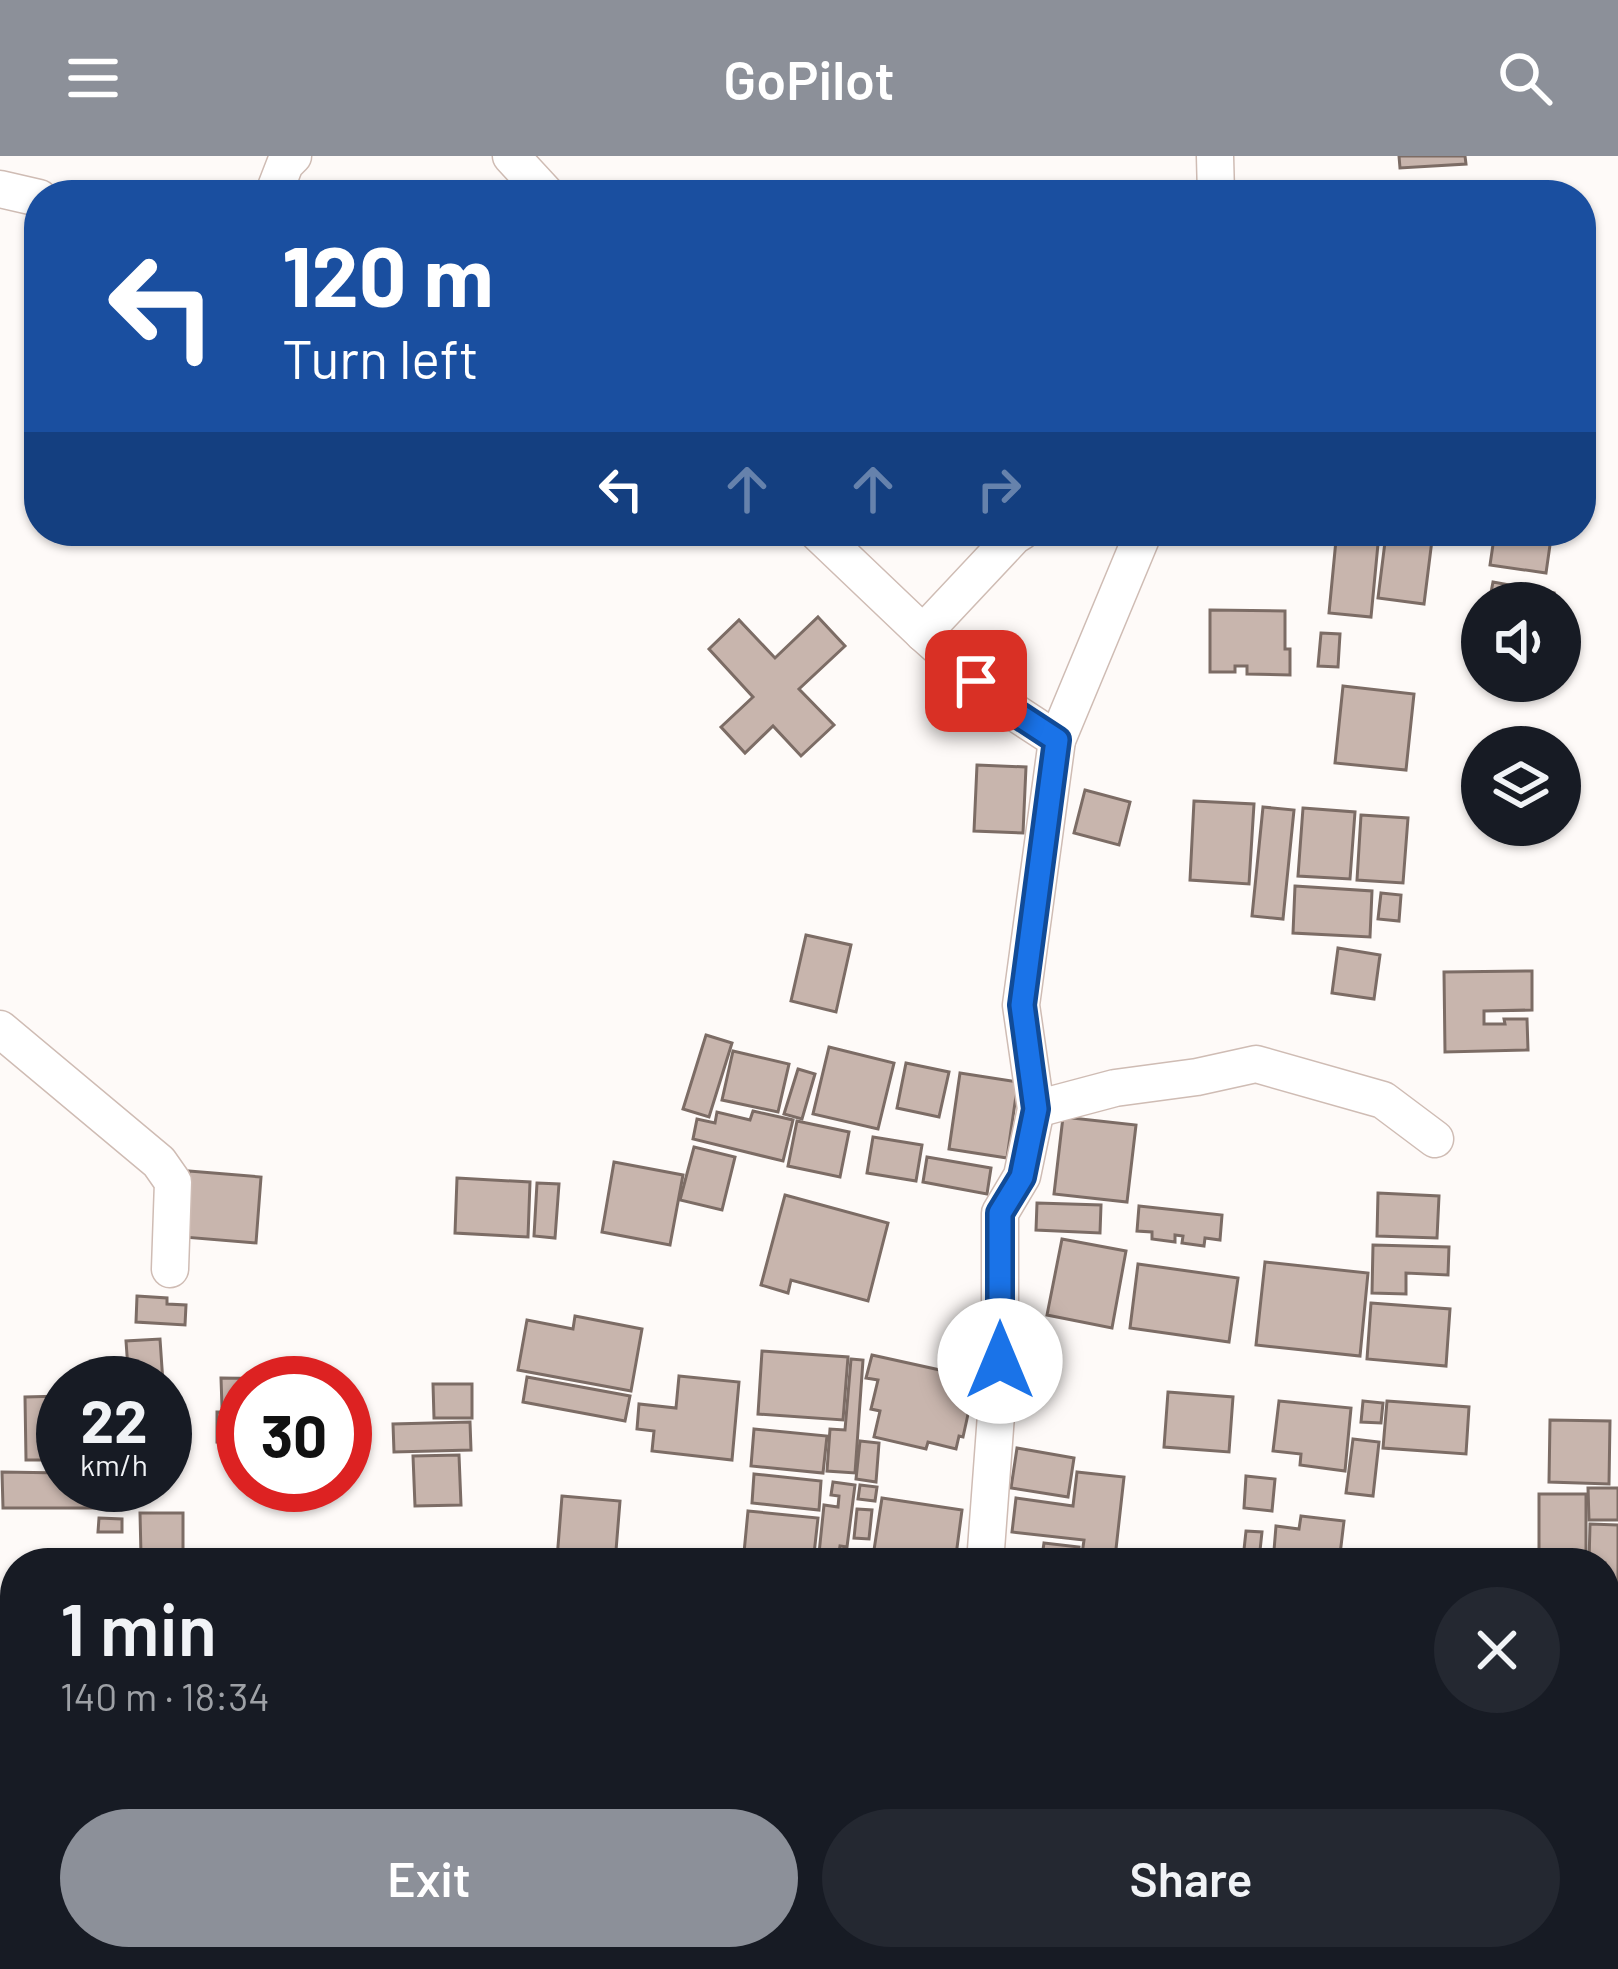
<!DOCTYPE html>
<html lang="en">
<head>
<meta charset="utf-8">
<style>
	body { margin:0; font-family:Barlow,sans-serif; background:#242831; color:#f1f3f6; height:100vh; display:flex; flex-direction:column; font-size:45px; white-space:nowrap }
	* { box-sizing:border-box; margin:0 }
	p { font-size:39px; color:#9ea1a6 }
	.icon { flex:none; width:66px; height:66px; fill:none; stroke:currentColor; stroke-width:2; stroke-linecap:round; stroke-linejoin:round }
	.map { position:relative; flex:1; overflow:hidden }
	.drawer { position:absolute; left:0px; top:1392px; width:1620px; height:423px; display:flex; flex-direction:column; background:#171b24; border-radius:48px 48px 0 0; box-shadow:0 3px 9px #0004 }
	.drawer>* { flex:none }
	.guide { position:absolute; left:24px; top:24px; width:1572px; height:366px; border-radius:48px; box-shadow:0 3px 9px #0004; background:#1a4fa0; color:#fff; overflow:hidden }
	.fabs { position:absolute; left:1461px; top:426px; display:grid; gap:24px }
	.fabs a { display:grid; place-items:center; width:120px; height:120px; border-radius:50%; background:#171b24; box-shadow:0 3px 9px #0004; font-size:60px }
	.speed { position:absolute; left:36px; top:1200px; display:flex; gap:24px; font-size:60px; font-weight:700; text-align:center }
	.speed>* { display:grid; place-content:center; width:156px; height:156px; border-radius:50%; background:#171b24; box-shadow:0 3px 9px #0004; line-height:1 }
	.speed small { font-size:30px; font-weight:400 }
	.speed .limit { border:18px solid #d22; background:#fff; color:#111 }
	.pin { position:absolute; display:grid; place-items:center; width:102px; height:102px; color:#fff; margin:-51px; border-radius:24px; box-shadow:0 6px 18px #0006 }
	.me { position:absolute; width:132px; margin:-66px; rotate:0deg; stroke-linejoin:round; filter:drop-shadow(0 0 9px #0008) }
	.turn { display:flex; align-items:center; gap:42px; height:252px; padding:0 60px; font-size:54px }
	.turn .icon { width:156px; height:156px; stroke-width:2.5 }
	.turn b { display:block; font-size:84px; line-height:102px }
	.lanes { display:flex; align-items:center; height:114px; padding:0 60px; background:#0003; justify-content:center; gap:60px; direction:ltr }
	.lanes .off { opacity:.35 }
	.round { display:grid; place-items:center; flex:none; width:126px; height:126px; border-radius:63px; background:#242831 }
	.summary { display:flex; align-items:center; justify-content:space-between; height:204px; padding:0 60px }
	h1 { font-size:72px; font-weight:600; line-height:90px }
	.primary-button { display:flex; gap:24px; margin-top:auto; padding:24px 60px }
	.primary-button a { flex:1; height:138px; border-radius:72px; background:#8c9099; color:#fff; font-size:48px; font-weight:600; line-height:138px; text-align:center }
	.primary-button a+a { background:#242831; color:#f1f3f6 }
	header { display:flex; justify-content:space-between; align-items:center; height:156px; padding:0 60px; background:#8c9099; color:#fff; font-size:54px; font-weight:600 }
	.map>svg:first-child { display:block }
	.building { fill:#c8b5ad; stroke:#7c6c65; stroke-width:3 }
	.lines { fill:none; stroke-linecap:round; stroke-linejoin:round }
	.street-casing { stroke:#cfbcb4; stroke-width:39 }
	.street { stroke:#fff; stroke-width:36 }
	.route-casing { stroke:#114b97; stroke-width:30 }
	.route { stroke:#1a73e8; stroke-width:21 }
</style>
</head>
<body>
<header><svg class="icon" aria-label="menu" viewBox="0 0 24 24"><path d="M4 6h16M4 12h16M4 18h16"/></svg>GoPilot<svg class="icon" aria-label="search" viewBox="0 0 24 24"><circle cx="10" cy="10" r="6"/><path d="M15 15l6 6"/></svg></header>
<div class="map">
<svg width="1618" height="1813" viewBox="0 0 1618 1813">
	<rect width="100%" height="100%" fill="#fefaf8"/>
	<g class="building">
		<polygon points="1399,0 1465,0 1466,8 1400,12"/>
		<polygon points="1495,375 1552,375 1546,417 1490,409"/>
		<polygon points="1386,378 1432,384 1424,448 1378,442"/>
		<polygon points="1336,384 1378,388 1371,461 1329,457"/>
		<polygon points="1493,426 1554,437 1552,447 1489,447"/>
		<polygon points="1210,454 1285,455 1285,493 1290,493 1290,519 1247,518 1247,510 1235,510 1235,516 1210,516"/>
		<polygon points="818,461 845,490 799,533 834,569 801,600 773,570 745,597 721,571 753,541 709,493 739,464 775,502"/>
		<polygon points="1321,477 1340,478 1338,511 1318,510"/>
		<polygon points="1343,530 1414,538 1406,614 1335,607"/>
		<polygon points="977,609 1026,611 1023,677 974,675"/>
		<polygon points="1085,634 1130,646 1119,689 1074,677"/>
		<polygon points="1194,645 1254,648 1249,728 1190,724"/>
		<polygon points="1263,651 1294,654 1283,763 1252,760"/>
		<polygon points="1303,652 1355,656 1350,723 1298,720"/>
		<polygon points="1361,659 1408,662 1403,727 1357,724"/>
		<polygon points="1295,730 1372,735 1370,781 1293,777"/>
		<polygon points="1381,737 1401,739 1399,765 1378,763"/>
		<polygon points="806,779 851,789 836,856 791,845"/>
		<polygon points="1338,792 1380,799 1374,843 1332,837"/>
		<polygon points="1532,815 1532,854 1484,855 1484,868 1505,868 1504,863 1527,863 1528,894 1445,896 1444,816"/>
		<polygon points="706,879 732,887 709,961 683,953"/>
		<polygon points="829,891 894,907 878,973 813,958"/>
		<polygon points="733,895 789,908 778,956 722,944"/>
		<polygon points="906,907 949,916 939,961 897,952"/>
		<polygon points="798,913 815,918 802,963 784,958"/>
		<polygon points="960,917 1018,926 1007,1002 949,993"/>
		<polygon points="753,955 793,964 783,1005 693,983 697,963 715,967 717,956 750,964"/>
		<polygon points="1063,961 1136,969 1127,1046 1054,1038"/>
		<polygon points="797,965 849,976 840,1021 788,1010"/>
		<polygon points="873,981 922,989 916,1025 867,1017"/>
		<polygon points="694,991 735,1001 722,1054 680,1044"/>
		<polygon points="927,1001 991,1012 987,1038 923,1026"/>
		<polygon points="614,1006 683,1019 670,1089 602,1076"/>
		<polygon points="189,1015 261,1021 256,1087 183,1081"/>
		<polygon points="457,1022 530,1026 528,1081 455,1077"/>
		<polygon points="537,1027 559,1028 555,1082 534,1080"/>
		<polygon points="1378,1037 1439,1040 1437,1082 1377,1080"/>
		<polygon points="785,1039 888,1067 868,1145 791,1124 788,1137 761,1129"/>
		<polygon points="1037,1047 1101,1049 1100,1077 1036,1074"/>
		<polygon points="1139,1050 1222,1059 1220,1084 1205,1082 1204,1090 1182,1087 1183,1080 1175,1079 1175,1086 1152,1083 1152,1076 1137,1075"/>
		<polygon points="1062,1083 1126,1095 1112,1172 1047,1159"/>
		<polygon points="1373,1089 1449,1091 1448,1119 1406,1117 1406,1138 1372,1137"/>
		<polygon points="1265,1106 1368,1117 1360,1200 1256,1189"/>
		<polygon points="1138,1108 1238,1122 1229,1186 1130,1172"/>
		<polygon points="137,1140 167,1142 167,1148 186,1149 185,1169 136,1166"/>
		<polygon points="1371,1147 1450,1153 1446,1210 1367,1203"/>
		<polygon points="575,1160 642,1173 631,1235 518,1214 527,1164 573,1173"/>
		<polygon points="160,1183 163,1227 129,1227 126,1185"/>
		<polygon points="762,1195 848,1201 843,1264 758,1258"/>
		<polygon points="872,1199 976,1222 963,1281 959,1280 956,1293 928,1286 926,1293 874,1281 880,1255 871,1253 878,1224 866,1222"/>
		<polygon points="851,1203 863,1204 855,1317 827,1315 830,1273 845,1274"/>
		<polygon points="679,1220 739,1226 732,1304 652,1295 654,1275 637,1273 639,1248 676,1252"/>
		<polygon points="527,1221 630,1240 625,1265 523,1246"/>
		<polygon points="221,1222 295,1223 295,1227 243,1227 243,1251 222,1251"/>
		<polygon points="433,1228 472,1228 472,1262 434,1262"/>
		<polygon points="1168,1236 1233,1241 1229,1296 1164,1291"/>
		<polygon points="63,1240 63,1304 26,1304 25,1241"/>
		<polygon points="1279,1245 1351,1252 1345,1315 1300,1309 1301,1298 1273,1295"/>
		<polygon points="1363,1245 1383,1247 1381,1267 1361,1266"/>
		<polygon points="1387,1245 1469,1251 1466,1298 1383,1292"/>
		<polygon points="217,1256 243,1257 243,1287 217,1286"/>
		<polygon points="1550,1264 1610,1265 1609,1328 1549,1326"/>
		<polygon points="470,1266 471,1294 394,1296 393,1268"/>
		<polygon points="754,1273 827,1280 823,1317 751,1310"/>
		<polygon points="1353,1283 1379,1286 1373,1340 1346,1337"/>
		<polygon points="860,1285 879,1287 876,1326 856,1323"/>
		<polygon points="1017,1292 1074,1302 1068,1341 1011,1332"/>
		<polygon points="459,1299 461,1349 415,1350 413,1300"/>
		<polygon points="2,1316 63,1317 63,1329 107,1329 107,1352 3,1352"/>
		<polygon points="1077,1316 1124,1321 1115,1402 1082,1398 1084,1384 1012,1376 1016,1342 1073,1350"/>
		<polygon points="754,1318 821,1325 819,1354 752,1347"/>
		<polygon points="1246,1320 1275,1323 1272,1355 1244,1352"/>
		<polygon points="833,1326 855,1329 847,1391 840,1390 839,1396 847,1397 845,1407 818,1407 824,1349 838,1351 839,1340 831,1339"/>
		<polygon points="860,1329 877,1331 875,1345 858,1343"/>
		<polygon points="1588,1332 1618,1332 1618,1364 1589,1364"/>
		<rect x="1539" y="1338" width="47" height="69"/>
		<polygon points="562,1340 620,1345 615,1407 557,1403"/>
		<polygon points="882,1342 962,1354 955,1407 872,1407"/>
		<polygon points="857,1353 872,1354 869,1383 854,1382"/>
		<polygon points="748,1355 818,1362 813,1407 743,1407"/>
		<polygon points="140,1357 183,1357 183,1398 141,1399"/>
		<polygon points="1301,1360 1344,1365 1339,1407 1273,1407 1276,1370 1299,1373"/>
		<polygon points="99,1362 122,1363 122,1376 98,1376"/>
		<polygon points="1590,1368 1618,1369 1618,1430 1605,1430 1605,1407 1589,1407"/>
		<polygon points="1246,1375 1262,1376 1259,1404 1243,1403"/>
		<polygon points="1044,1387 1079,1391 1078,1407 1041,1407"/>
		<polygon points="422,1402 422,1407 354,1407"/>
		<polygon points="1605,1479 1618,1479 1615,1550 1605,1549"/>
		<polygon points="1605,1594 1618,1595 1618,1683 1611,1683 1611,1694 1618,1694 1618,1727 1605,1727"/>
		<polygon points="1605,1740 1618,1741 1618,1813 1524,1813 1525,1800 1605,1800"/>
		<polygon points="1207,1800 1271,1800 1269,1813 1206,1813"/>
		<polygon points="1287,1800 1345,1800 1341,1813 1291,1813 1284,1811"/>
	</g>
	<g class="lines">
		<defs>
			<g id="street">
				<polyline points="511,0 547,39"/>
				<polyline points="1215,0 1216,39"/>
				<polyline points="0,33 39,42"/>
				<polyline points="273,39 285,8 293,0"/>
				<polyline points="816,375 923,477 1005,550 1057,584 1021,849 1036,953 1022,1020 1000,1057 1000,1205 985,1407"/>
				<polyline points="923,477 1014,380 1022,375"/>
				<polyline points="1057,584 1144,375"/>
				<polyline points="0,873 159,1006 173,1026 170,1113"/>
				<polyline points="1036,953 1115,932 1197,921 1256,908 1383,944 1435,983"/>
				<polyline points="0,1512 15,1512"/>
				<polyline points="397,1813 453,1805 927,1806 960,1813"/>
			</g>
		</defs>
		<use href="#street" class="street-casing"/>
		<use href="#street" class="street"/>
	</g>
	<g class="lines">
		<defs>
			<polyline id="route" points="976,525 1005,550 1057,584 1022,849 1036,953 1022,1021 1000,1057 1000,1205"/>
		</defs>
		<use href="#route" class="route-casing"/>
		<use href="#route" class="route"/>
	</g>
</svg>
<div class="fabs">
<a><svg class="icon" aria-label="sound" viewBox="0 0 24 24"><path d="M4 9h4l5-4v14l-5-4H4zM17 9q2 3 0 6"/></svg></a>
<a><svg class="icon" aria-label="layers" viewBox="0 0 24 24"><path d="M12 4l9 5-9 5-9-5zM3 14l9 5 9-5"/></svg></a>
</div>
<div class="speed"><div>22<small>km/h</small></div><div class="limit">30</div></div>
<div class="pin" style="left:976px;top:525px;background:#d93025"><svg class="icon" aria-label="arrive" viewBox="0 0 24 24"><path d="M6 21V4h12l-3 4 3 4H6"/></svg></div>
<svg class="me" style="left:1000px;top:1205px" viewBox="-20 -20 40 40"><circle r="19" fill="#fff"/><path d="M0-13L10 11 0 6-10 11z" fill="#1a73e8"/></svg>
<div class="guide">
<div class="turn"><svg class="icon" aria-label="left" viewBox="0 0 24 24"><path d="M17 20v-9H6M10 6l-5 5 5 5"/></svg><div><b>120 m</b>Turn left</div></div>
<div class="lanes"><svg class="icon" aria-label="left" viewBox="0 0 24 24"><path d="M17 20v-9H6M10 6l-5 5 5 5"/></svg><svg class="icon off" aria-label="ahead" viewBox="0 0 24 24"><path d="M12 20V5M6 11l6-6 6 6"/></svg><svg class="icon off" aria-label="ahead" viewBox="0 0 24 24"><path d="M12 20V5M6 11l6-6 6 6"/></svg><svg class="icon off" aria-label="right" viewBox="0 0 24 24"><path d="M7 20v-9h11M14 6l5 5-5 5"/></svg></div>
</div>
<section class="drawer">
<div class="summary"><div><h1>1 min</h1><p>140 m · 18:34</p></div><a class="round"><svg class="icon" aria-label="close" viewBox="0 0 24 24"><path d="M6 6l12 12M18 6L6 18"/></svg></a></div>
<div class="primary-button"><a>Exit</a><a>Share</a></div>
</section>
</div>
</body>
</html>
